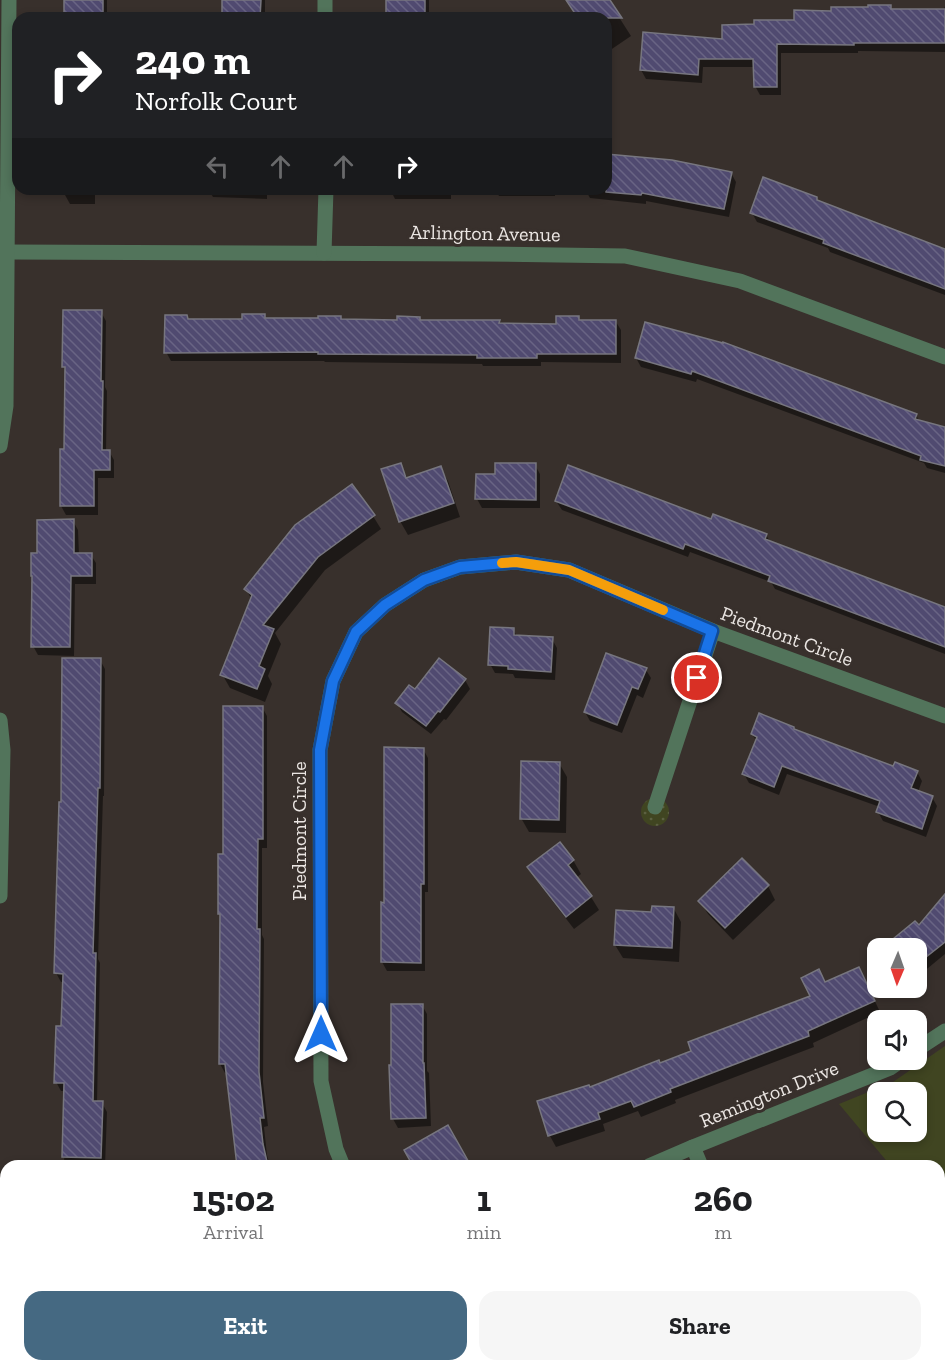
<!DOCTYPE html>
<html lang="en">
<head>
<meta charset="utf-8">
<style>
	body { margin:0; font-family:"Zilla Slab",serif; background:#f6f6f6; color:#202124; height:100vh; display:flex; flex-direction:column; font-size:22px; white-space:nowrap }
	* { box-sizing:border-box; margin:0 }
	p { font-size:20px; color:#757577 }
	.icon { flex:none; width:33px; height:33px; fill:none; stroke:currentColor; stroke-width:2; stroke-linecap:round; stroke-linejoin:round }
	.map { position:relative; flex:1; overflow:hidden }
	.sheet { position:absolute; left:0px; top:1160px; width:945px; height:212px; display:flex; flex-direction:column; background:#fff; border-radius:18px 18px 0 0; box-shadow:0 3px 9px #0003 }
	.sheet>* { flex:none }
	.hud { position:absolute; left:12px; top:12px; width:600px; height:183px; border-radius:18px; box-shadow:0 3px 9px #0003; background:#202124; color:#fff; overflow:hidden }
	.needle { width:39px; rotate:182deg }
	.buttons { position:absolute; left:867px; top:938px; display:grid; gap:12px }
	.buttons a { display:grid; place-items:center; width:60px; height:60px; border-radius:12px; background:#fff; box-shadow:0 3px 9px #0003; font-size:30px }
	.pin { position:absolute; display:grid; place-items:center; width:51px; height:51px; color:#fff; margin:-26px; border:3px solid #fff; border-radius:50%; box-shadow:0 2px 6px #0007 }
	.me { position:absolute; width:66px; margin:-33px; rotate:0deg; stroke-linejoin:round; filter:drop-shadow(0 0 4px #0008) }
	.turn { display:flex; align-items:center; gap:21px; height:126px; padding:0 24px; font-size:27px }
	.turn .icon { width:78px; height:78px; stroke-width:2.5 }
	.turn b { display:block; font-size:42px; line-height:51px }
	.lanes { display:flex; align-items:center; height:57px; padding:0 24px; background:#0003; justify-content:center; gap:30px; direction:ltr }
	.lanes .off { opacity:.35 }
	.eta { display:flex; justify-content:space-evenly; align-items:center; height:102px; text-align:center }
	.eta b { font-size:36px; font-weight:700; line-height:42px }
	.button { display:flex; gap:12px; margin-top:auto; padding:12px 24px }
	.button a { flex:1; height:69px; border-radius:18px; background:#456982; color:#fff; font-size:24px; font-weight:700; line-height:69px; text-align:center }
	.button a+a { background:#f6f6f6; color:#202124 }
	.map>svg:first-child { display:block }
	.grass { fill:url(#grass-dots) }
	.park { fill:#404521; fill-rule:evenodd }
	.shadow { fill:#0007 }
	.building { fill:url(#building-back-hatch); stroke:#77767f; stroke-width:1.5 }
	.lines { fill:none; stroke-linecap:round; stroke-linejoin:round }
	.minor { stroke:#52745b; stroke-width:15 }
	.route-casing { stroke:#114b97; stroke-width:15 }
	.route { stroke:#1a73e8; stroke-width:10 }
	.slow { stroke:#f59e0b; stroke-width:10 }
	.labels { text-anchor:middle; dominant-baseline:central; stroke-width:6; stroke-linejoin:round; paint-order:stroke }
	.street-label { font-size:20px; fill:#ebe6e3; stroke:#38302c }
</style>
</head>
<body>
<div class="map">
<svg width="945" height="1370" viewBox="0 0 945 1370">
	<defs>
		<pattern id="grass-dots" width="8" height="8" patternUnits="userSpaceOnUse" patternTransform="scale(1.5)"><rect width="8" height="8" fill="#404521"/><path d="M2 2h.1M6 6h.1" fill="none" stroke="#5c6041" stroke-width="1.8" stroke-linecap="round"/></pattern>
		<pattern id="building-back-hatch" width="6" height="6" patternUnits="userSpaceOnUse" patternTransform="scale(1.5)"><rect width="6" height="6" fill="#504a70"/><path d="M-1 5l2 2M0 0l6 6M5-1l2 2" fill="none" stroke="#696484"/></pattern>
	</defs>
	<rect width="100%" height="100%" fill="#38302c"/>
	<circle class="grass" cx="655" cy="812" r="14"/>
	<path class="park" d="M945 1046V1232L939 1225V1166L890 1165 839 1104 893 1082ZM878 1092H916V1131H878Z"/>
	<g class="shadow">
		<rect x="66" y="0" width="41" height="18"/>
		<polygon points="224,0 265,0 265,18 223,18"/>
		<polygon points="388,0 429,0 429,18 387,18"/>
		<polygon points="567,0 608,0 631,36 606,53 606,18 578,18"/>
		<polygon points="890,6 893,11 944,10 945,6 945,52 858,51 858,53 781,53 781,95 760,95 755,86 755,67 703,67 702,83 646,79 641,70 724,40 833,12"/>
		<polygon points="606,155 731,173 736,182 729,217 646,201 646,204 590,198 585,189 606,189"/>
		<polygon points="65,189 113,189 113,195 95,195 95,204 70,204 65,195"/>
		<polygon points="208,189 267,189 267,199 213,197"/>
		<polygon points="390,189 451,189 451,199 395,199"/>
		<polygon points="495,189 555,189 555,196 499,196"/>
		<polygon points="816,199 818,202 945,250 945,295 830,252 828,248 757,222 752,213"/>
		<polygon points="101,312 106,321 105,387 107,391 106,451 109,451 114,460 114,478 98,478 98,515 66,515 61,506 65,451 66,371 64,367"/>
		<polygon points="264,315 266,319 399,321 419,318 421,322 499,321 501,325 557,326 578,318 580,321 616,322 621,330 621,363 541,362 541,366 483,366 482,364 325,362 324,361 171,361 166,352 189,320 244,321"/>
		<polygon points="636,358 916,415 920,422 945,428 945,473 927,468 924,463 697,379 696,382 641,367"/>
		<polygon points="400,465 408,479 440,468 448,481 460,517 408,535 400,521"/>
		<polygon points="535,465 540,474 540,508 482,508 477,499"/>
		<polygon points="556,501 712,521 766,535 771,543 945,608 945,654 775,589 771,582 690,552 688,557 562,510"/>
		<polygon points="373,516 381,529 325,570 275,633 281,644 268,676 272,684 265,702 230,688 222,674 252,600 246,589"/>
		<polygon points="73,521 78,530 79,555 91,555 96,563 96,584 75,584 74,656 38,655 33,646 38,554"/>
		<polygon points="513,630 517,636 552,639 557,648 555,680 515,678 513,674 495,673 490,664"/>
		<polygon points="100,660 105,669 104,796 103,796 98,959 100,963 97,1103 102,1103 107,1112 105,1166 64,1166 66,1091 61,1091 56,1082 63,1028 64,982 61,982 56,973"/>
		<polygon points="646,670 651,678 643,698 637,695 622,733 590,721 585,712"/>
		<polygon points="465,680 470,689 446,720 444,719 431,734 402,712 397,703 415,691"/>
		<polygon points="262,707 267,716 267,848 262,848 262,935 264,939 263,1082 268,1126 264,1127 267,1155 270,1166 238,1166 228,1073 225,1073 220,1064 222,918 219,914 225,856"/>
		<polygon points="795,731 894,768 917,772 922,781 918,792 932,797 937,806 926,837 883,821 878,812 880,807 787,774 779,795 749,783 744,774 757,742 752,734"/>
		<polygon points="423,749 428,758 428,892 425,892 425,971 387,971 382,962 386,904"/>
		<polygon points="559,763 567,777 566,833 529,832 521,818"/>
		<polygon points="573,860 581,874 576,878 591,897 599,910 574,929 537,881 529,867"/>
		<polygon points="768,886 775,900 733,940 708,914 700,901"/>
		<polygon points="945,896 945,954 916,978 916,948 884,948 919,927"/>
		<polygon points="674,909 681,922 679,962 623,958 615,945 653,914"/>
		<polygon points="865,980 880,1012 813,1043 814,1047 675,1100 676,1103 641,1117 638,1111 603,1124 605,1131 556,1147 550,1136 539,1102 590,1089 693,1052 812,997 826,984"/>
		<polygon points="422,1005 427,1014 427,1071 429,1073 431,1126 398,1128 393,1119 390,1066 392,1066"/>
		<polygon points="939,1361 945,1366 945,1370 897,1370 894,1365 939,1365"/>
		<polygon points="44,1365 86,1365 85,1370 44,1370"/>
		<polygon points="261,1365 297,1365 295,1370 259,1370"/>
		<polygon points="300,1365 309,1365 307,1370 298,1370"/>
		<polygon points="454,1365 523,1365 518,1370 451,1370"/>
		<polygon points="692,1365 732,1365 736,1370 688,1370"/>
	</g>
	<g class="building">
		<rect x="64" y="0" width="39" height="18"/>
		<polygon points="222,0 261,0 260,18 222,18"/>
		<rect x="386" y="0" width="39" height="18"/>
		<polygon points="566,0 610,0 622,18 578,18"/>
		<polygon points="868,5 891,5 891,9 945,9 945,43 854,43 854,45 777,44 777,87 754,87 753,59 699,59 698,75 640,70 643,32 722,39 722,25 754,24 754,20 794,20 794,10 831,11 831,7 868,7"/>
		<polygon points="606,154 672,160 732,172 724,209 642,193 641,195 606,192"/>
		<polygon points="763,177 817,197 817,200 945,249 945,289 823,243 824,240 750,213"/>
		<polygon points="63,310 102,310 101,381 103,381 102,450 110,450 110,470 94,470 94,506 60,506 60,449 64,449 65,367 62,367"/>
		<polygon points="242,314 265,314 265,318 318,318 318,316 341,316 341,319 397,320 397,316 420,317 420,320 500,320 499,323 556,324 556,316 579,316 579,320 616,320 616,354 537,354 537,358 477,358 477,355 318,354 318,352 164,353 165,315 187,315 188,319 242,319"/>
		<polygon points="645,322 723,343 723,342 917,414 915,419 945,427 945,466 920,460 921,456 692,371 691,374 635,358"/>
		<polygon points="401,463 406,478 441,466 454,503 399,522 381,469"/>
		<polygon points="495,463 536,463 536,500 475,499 476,474 495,474"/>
		<polygon points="568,465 711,519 713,514 767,534 765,539 945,607 945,647 768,581 770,576 685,544 683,549 555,501"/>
		<polygon points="352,484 375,515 318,557 263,625 274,629 259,666 265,669 257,689 220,675 252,595 244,589 295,525"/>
		<polygon points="74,519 74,553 92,553 92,576 71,576 70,647 31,647 32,576 31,576 31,553 37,553 37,520"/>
		<polygon points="490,627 514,628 514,635 553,637 551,672 508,669 508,666 488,665"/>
		<polygon points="606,653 647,668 638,689 632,687 617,725 584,712"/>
		<polygon points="62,658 101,658 100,788 98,788 93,953 96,953 93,1101 103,1101 101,1158 62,1157 64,1083 54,1083 56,1026 61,1026 63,974 54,973 59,802 61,802"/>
		<polygon points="439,658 466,679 440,712 438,711 426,726 395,703 409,685 415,689"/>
		<polygon points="223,706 263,706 263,839 258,839 257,929 260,929 259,1072 264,1118 260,1118 263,1144 268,1166 237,1166 225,1064 219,1064 220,914 218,914 218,854 223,854"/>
		<polygon points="759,713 794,727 794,729 893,766 895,762 918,771 911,788 933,796 922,829 876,812 880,801 782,766 774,787 742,774 757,737 751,734"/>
		<polygon points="384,747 424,748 424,884 421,884 421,963 381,962 381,902 384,903"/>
		<polygon points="521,761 560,762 559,820 520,819"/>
		<polygon points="560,842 574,860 568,865 592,896 566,917 527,867"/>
		<polygon points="742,858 769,885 725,928 698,901"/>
		<polygon points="945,894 945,942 916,965 916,948 882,948 915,921 919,925"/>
		<polygon points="652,906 674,907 672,948 614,945 616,910 651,912"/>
		<polygon points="859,967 875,1001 808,1031 809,1036 670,1089 671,1092 634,1107 631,1101 598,1113 600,1119 548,1136 537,1101 589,1085 590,1087 659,1060 660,1063 691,1051 688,1042 810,996 801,978 819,969 825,982"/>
		<polygon points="391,1004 423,1004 423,1063 424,1063 426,1118 391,1119 389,1065 391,1065"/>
		<polygon points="448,1125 471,1166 413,1166 404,1150"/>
	</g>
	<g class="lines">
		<g class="minor">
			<polyline points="325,0 325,18"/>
			<polyline points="8,252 484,254 625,256 740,281 945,357"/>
			<polyline points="324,253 326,189"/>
			<polyline points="0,446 6,406 9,0"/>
			<polyline points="0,720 3,750 0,896"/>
			<polyline points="655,807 713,631"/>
			<polyline points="916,1050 945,1031"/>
			<polyline points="693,1147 701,1166"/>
			<polyline points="343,1166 336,1149 321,1081 320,750 333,681 356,632 385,605 424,580 460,567 516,562 569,570 713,631 945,716"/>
			<polyline points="649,1166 693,1147 890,1068 903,1059"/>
			<polyline points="811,1365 815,1370"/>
			<polyline points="365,1370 368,1365"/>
		</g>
	</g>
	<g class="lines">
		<defs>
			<polyline id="route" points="321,1034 320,750 333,681 356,632 385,605 424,580 460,567 516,562 569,570 712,631 697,678"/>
		</defs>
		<use href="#route" class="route-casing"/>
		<use href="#route" class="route"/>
		<polyline class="slow" points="502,563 516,562 569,570 663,610"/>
	</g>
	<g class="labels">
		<g class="street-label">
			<text transform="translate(485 233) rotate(1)">Arlington Avenue</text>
			<text transform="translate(787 636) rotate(20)">Piedmont Circle</text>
			<text transform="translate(299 831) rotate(-90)">Piedmont Circle</text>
			<text transform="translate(769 1094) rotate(-22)">Remington Drive</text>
		</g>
	</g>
</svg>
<div class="buttons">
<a><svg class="needle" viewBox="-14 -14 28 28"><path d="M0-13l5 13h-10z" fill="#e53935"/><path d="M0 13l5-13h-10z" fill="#757577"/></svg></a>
<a><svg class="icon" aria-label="sound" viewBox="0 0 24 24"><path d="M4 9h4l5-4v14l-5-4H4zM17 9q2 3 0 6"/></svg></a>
<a><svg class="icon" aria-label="search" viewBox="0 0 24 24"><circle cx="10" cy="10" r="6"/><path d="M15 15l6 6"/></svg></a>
</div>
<div class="pin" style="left:697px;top:678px;background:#d93025"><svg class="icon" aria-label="arrive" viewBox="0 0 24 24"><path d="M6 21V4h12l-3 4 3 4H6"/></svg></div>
<svg class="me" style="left:321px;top:1034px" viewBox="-20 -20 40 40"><path d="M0-17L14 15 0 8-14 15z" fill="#1a73e8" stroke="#fff" stroke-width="4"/></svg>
<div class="hud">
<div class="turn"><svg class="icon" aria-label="right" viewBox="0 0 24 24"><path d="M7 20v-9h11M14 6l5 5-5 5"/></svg><div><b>240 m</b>Norfolk Court</div></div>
<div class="lanes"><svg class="icon off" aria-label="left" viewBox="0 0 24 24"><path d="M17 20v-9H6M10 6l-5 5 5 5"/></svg><svg class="icon off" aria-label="ahead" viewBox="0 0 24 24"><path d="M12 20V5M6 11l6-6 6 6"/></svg><svg class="icon off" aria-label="ahead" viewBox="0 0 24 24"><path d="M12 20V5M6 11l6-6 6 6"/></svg><svg class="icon" aria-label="right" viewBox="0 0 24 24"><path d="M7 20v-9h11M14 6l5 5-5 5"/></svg></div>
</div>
<section class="sheet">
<div class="eta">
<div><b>15:02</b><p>Arrival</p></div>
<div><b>1</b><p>min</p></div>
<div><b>260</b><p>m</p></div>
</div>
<div class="button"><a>Exit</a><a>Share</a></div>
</section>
</div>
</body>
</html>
